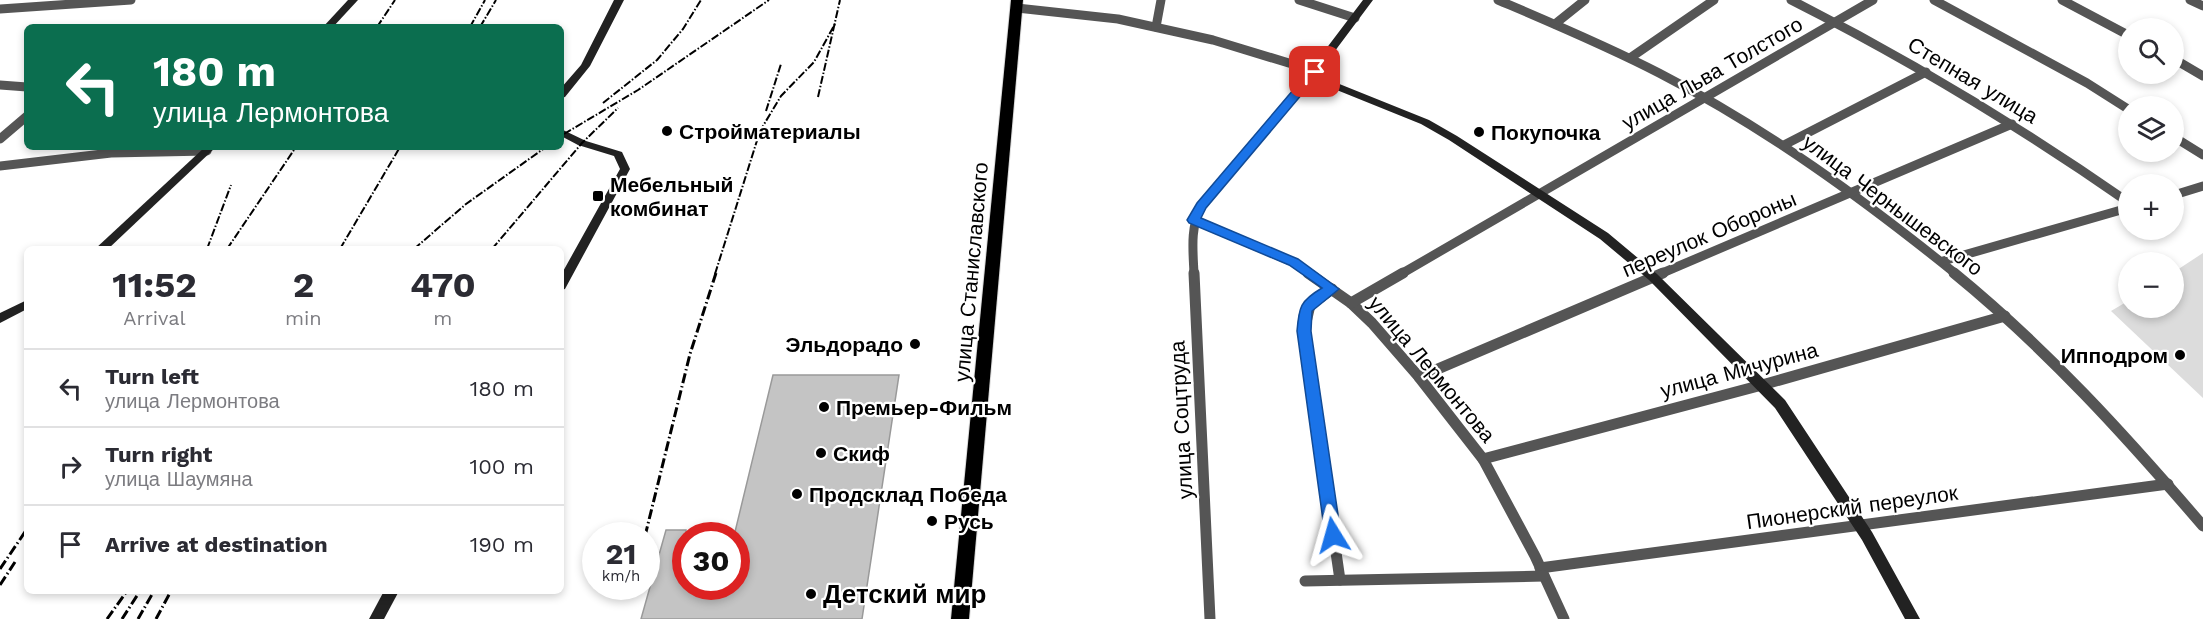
<!DOCTYPE html>
<html lang="en">
<head>
<meta charset="utf-8">
<style>
	body { margin:0; font-family:"Work Sans",sans-serif; background:#f7f7f7; color:#2b2b33; height:100vh; display:flex; flex-direction:column; font-size:22px; white-space:nowrap }
	* { box-sizing:border-box; margin:0 }
	p { font-size:20px; color:#7c7c81 }
	.icon { flex:none; width:33px; height:33px; fill:none; stroke:currentColor; stroke-width:2; stroke-linecap:round; stroke-linejoin:round }
	.map { position:relative; flex:1; overflow:hidden }
	.sheet { position:absolute; left:24px; top:246px; width:540px; height:348px; display:flex; flex-direction:column; background:#fff; border-radius:9px; box-shadow:0 3px 9px #0003 }
	.sheet>* { flex:none }
	.banner { position:absolute; left:24px; top:24px; width:540px; height:126px; border-radius:9px; box-shadow:0 3px 9px #0003; background:#0b6e4f; color:#fff; overflow:hidden }
	.tools { position:absolute; left:2118px; top:18px; display:grid; gap:12px }
	.tools a { display:grid; place-items:center; width:66px; height:66px; border-radius:50%; background:#fff; box-shadow:0 3px 9px #0003; font-size:30px }
	.speed { position:absolute; left:582px; top:522px; display:flex; gap:12px; font-size:30px; font-weight:700; text-align:center }
	.speed>* { display:grid; place-content:center; width:78px; height:78px; border-radius:50%; background:#fff; box-shadow:0 3px 9px #0003; line-height:1 }
	.speed small { font-size:15px; font-weight:400 }
	.speed .limit { border:9px solid #d22; background:#fff; color:#111 }
	.pin { position:absolute; display:grid; place-items:center; width:51px; height:51px; color:#fff; margin:-26px; border-radius:12px; box-shadow:0 3px 9px #0006 }
	.me { position:absolute; width:66px; margin:-33px; rotate:352deg; stroke-linejoin:round; filter:drop-shadow(0 0 4px #0008) }
	.turn { display:flex; align-items:center; gap:21px; height:126px; padding:0 30px; font-size:27px }
	.turn .icon { width:78px; height:78px; stroke-width:2.5 }
	.turn b { display:block; font-size:42px; line-height:51px }
	.eta { display:flex; justify-content:space-evenly; align-items:center; height:102px; text-align:center }
	.eta b { font-size:36px; font-weight:700; line-height:42px }
	ul { padding:0; list-style:none }
	li { display:flex; align-items:center; gap:18px; height:78px; padding:0 30px; border-top:2px solid #e1e1e2 }
	li div { flex:1 }
	li b { display:block; font-size:22px }
	li em { font-style:normal }
	.map>svg:first-child { display:block }
	.green { fill:#dcdcdc }
	.building { fill:#c4c4c4; stroke:#999; stroke-width:1.5 }
	.lines { fill:none; stroke-linecap:round; stroke-linejoin:round }
	.primary-casing { stroke:#dbdbdb; stroke-width:2 }
	.street-far1 { stroke:#555; stroke-width:9 }
	.street { stroke:#555; stroke-width:11 }
	.secondary { fill:#222; fill-rule:evenodd }
	.primary { fill:#000; fill-rule:evenodd }
	.rail-far1 { stroke:#000; stroke-width:2; stroke-dasharray:8 2 1.5 2; stroke-linecap:butt }
	.rail { stroke:#000; stroke-width:3; stroke-dasharray:10 3 1.5 3; stroke-linecap:butt }
	.route { fill:#1a73e8; stroke:#114b97; stroke-width:1.5 }
	.poi-dot { fill:#000; stroke:#fff; stroke-width:2 }
	.labels { text-anchor:middle; dominant-baseline:central; stroke-width:4.5; stroke-linejoin:round; paint-order:stroke }
	.street-label { font-size:21px; fill:#000; stroke:#fff }
	.poi-label { font-size:21px; font-weight:bold; fill:#000; stroke:#fff; text-anchor:start }
	.near-poi-label { font-size:26px; font-weight:bold; fill:#000; stroke:#fff; text-anchor:start }
</style>
</head>
<body>
<div class="map">
<svg width="2203" height="619" viewBox="0 0 2203 619">
	<rect width="100%" height="100%" fill="#fff"/>
	<polygon class="green" points="2203,253 2203,398 2111,311 2128,301 2128,308 2174,308 2174,272"/>
	<polygon class="building" points="773,375 899,375 862,619 641,619 666,530 686,530 686,586 736,586 736,536 734,536"/>
	<g class="lines">
		<defs>
			<polygon id="primary" points="1011,0 1023,0 969,619 951,619"/>
		</defs>
		<use href="#primary" class="primary-casing"/>
		<g class="street-far1">
			<polyline points="1299,0 1355,18"/>
			<path d="M1498 0C1552 23 1607 46 1659 73 1766 128 1863 199 1956 274"/>
			<path d="M1791 0C1908 59 2020 127 2128 202"/>
			<polyline points="1934,0 2087,83 2128,109"/>
			<polyline points="2062,0 2128,35"/>
			<polyline points="2190,0 2203,6"/>
			<polyline points="1017,8 1118,19 1213,40 1315,71"/>
			<polyline points="0,9 131,0"/>
			<polyline points="1555,24 1585,0"/>
			<polyline points="1156,27 1161,0"/>
			<polyline points="1630,58 1714,0"/>
			<polyline points="2174,59 2203,76"/>
			<polyline points="0,85 27,87"/>
			<polyline points="2174,137 2203,155"/>
			<polyline points="0,139 27,116"/>
			<polyline points="1784,145 1926,72"/>
			<polyline points="0,166 111,153 207,151"/>
			<polyline points="2174,195 2203,186"/>
			<polyline points="1194,220 1293,262 1310,274"/>
			<polyline points="1943,261 2128,208"/>
			<path d="M1194 274C1193 250 1190 229 1201 206L1311 76"/>
			<polyline points="1401,274 1873,0"/>
			<polyline points="1660,274 2012,124"/>
		</g>
		<g class="street">
			<polyline points="1194,273 1210,619"/>
			<polyline points="1308,273 1351,303 1372,323 1419,377 1483,459 1535,556 1564,619"/>
			<path d="M1954 273C2046 348 2126 436 2203 526"/>
			<polyline points="1332,289 1310,305 1304,331 1340,580"/>
			<polyline points="1351,303 1403,273"/>
			<polyline points="1419,377 1663,273"/>
			<polyline points="1483,459 1762,385 2005,316"/>
			<polyline points="1540,568 2168,484"/>
			<polyline points="1305,581 1544,576"/>
		</g>
		<g class="secondary">
			<polygon points="348,0 358,0 333,27 323,27"/>
			<polygon points="614,0 624,0 590,66 565,97 561,98 561,88 581,65"/>
			<polygon points="1363,0 1373,0 1317,75 1429,120 1457,136 1608,233 1657,274 1785,400 1872,532 1920,619 1905,619 1862,540 1775,408 1649,280 1600,239 1449,140 1421,124 1307,78 1307,74"/>
			<polygon points="561,129 586,141 622,152 630,169 565,289 561,290 561,275 620,169 614,156 578,145 561,136"/>
			<polygon points="205,147 216,147 108,249 95,249"/>
			<polygon points="27,300 27,309 0,323 0,313"/>
			<polygon points="384,591 399,591 384,619 369,619"/>
		</g>
		<use href="#primary" class="primary"/>
		<g class="rail-far1">
			<polyline points="377,27 395,0"/>
			<polyline points="470,27 485,0"/>
			<polyline points="480,27 496,0"/>
			<polyline points="818,97 840,0"/>
			<polyline points="603,103 657,60 683,29 701,0"/>
			<polyline points="766,111 781,64"/>
			<polyline points="564,134 638,90 769,0"/>
			<polyline points="207,249 231,185"/>
			<polyline points="227,249 296,147"/>
			<polyline points="340,249 400,147"/>
			<polyline points="414,249 466,204 546,147"/>
			<polyline points="492,249 582,143 618,108"/>
			<polyline points="715,274 760,131 781,96 814,62 835,24"/>
		</g>
		<g class="rail">
			<polyline points="645,536 690,354 716,273"/>
			<polyline points="0,569 27,529"/>
			<polyline points="0,585 15,562"/>
			<polyline points="107,619 127,591"/>
			<polyline points="122,619 140,591"/>
			<polyline points="138,619 154,591"/>
			<polyline points="156,619 171,591"/>
		</g>
	</g>
	<path class="route" d="M1315 68 1321 72 1319 74 1206 208 1201 218 1298 259 1339 289 1312 311 1311 331 1341 535 1339 540 1333 542 1328 540 1325 535 1297 331C1299 307 1300 301 1322 288L1289 265 1189 223 1187 220 1197 203 1311 69Z"/>
	<g class="poi-dot">
		<circle cx="667" cy="131" r="6"/>
		<circle cx="1479" cy="132" r="6"/>
		<rect x="592" y="190" width="12" height="12" rx="3"/>
		<circle cx="915" cy="344" r="6"/>
		<circle cx="2180" cy="355" r="6"/>
		<circle cx="824" cy="407" r="6"/>
		<circle cx="821" cy="453" r="6"/>
		<circle cx="797" cy="494" r="6"/>
		<circle cx="932" cy="521" r="6"/>
		<circle cx="811" cy="594" r="6"/>
	</g>
	<g class="labels">
		<g class="street-label">
			<text transform="translate(1712 73) rotate(-30)">улица Льва Толстого</text>
			<text transform="translate(1973 80) rotate(31)">Степная улица</text>
			<text transform="translate(1893 205) rotate(37)">улица Чернышевского</text>
			<text transform="translate(1709 234) rotate(-23)">переулок Обороны</text>
			<text transform="translate(971 272) rotate(-85)">улица Станиславского</text>
			<text transform="translate(1432 369) rotate(50)">улица Лермонтова</text>
			<text transform="translate(1739 370) rotate(-15)">улица Мичурина</text>
			<text transform="translate(1181 420) rotate(-93)">улица Соцтруда</text>
			<text transform="translate(1852 507) rotate(-8)">Пионерский переулок</text>
		</g>
		<g class="poi-label">
			<text x="679" y="131">Стройматериалы</text>
			<text x="1491" y="132">Покупочка</text>
			<text x="610" y="184">Мебельный<tspan x="610" dy="24">комбинат</tspan></text>
			<text x="903" y="344" text-anchor="end">Эльдорадо</text>
			<text x="2168" y="355" text-anchor="end">Ипподром</text>
			<text x="836" y="407">Премьер-Фильм</text>
			<text x="833" y="453">Скиф</text>
			<text x="809" y="494">Продсклад Победа</text>
			<text x="944" y="521">Русь</text>
		</g>
		<g class="near-poi-label">
			<text x="823" y="594">Детский мир</text>
		</g>
	</g>
</svg>
<div class="tools">
<a><svg class="icon" aria-label="search" viewBox="0 0 24 24"><circle cx="10" cy="10" r="6"/><path d="M15 15l6 6"/></svg></a>
<a><svg class="icon" aria-label="layers" viewBox="0 0 24 24"><path d="M12 4l9 5-9 5-9-5zM3 14l9 5 9-5"/></svg></a>
<a>+</a>
<a>−</a>
</div>
<div class="speed"><div>21<small>km/h</small></div><div class="limit">30</div></div>
<div class="pin" style="left:1315px;top:72px;background:#d93025"><svg class="icon" aria-label="arrive" viewBox="0 0 24 24"><path d="M6 21V4h12l-3 4 3 4H6"/></svg></div>
<svg class="me" style="left:1333px;top:535px" viewBox="-20 -20 40 40"><path d="M0-17L14 15 0 8-14 15z" fill="#1a73e8" stroke="#fff" stroke-width="4"/></svg>
<div class="banner">
<div class="turn"><svg class="icon" aria-label="left" viewBox="0 0 24 24"><path d="M17 20v-9H6M10 6l-5 5 5 5"/></svg><div><b>180 m</b>улица Лермонтова</div></div>
</div>
<section class="sheet">
<div class="eta">
<div><b>11:52</b><p>Arrival</p></div>
<div><b>2</b><p>min</p></div>
<div><b>470</b><p>m</p></div>
</div>
<ul>
<li><svg class="icon" aria-label="left" viewBox="0 0 24 24"><path d="M17 20v-9H6M10 6l-5 5 5 5"/></svg><div><b>Turn left</b><p>улица Лермонтова</p></div><em>180 m</em></li>
<li><svg class="icon" aria-label="right" viewBox="0 0 24 24"><path d="M7 20v-9h11M14 6l5 5-5 5"/></svg><div><b>Turn right</b><p>улица Шаумяна</p></div><em>100 m</em></li>
<li><svg class="icon" aria-label="arrive" viewBox="0 0 24 24"><path d="M6 21V4h12l-3 4 3 4H6"/></svg><div><b>Arrive at destination</b></div><em>190 m</em></li>
</ul>
</section>
</div>
</body>
</html>
